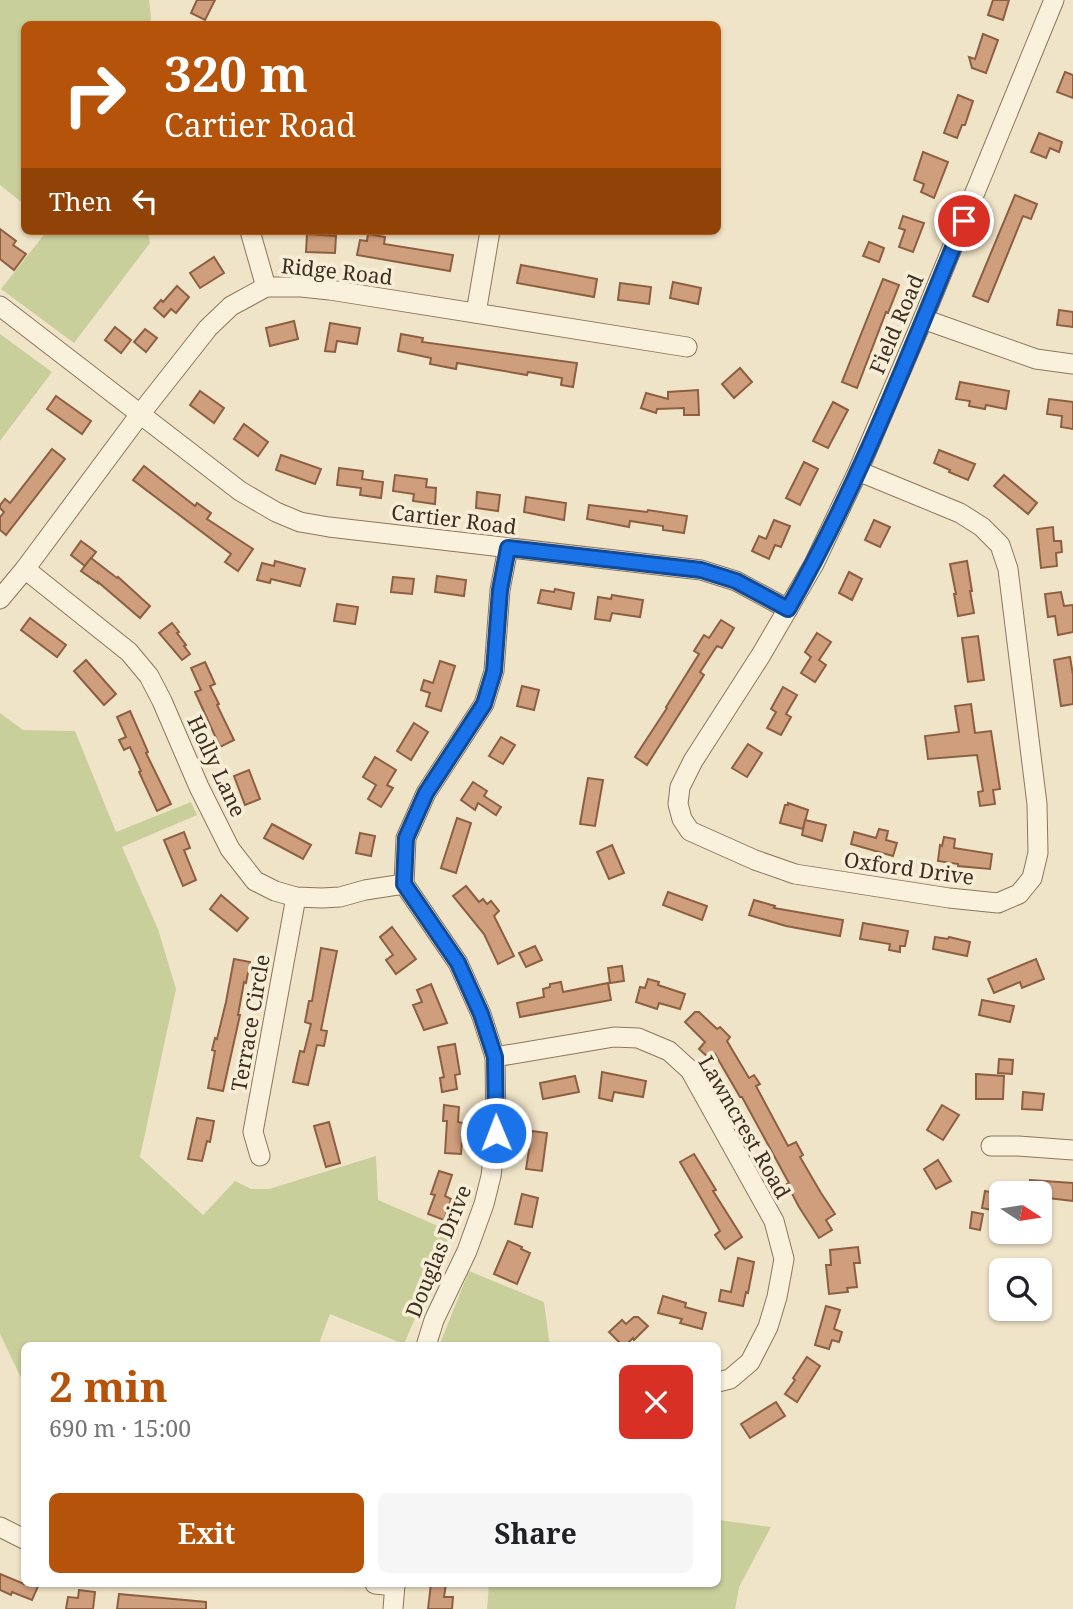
<!DOCTYPE html>
<html lang="en">
<head>
<meta charset="utf-8">
<style>
	body { margin:0; font-family:"Noto Serif",serif; background:#f6f6f6; color:#202124; height:100vh; display:flex; flex-direction:column; font-size:26px; white-space:nowrap }
	* { box-sizing:border-box; margin:0 }
	p { font-size:23px; color:#757577 }
	.icon { flex:none; width:38px; height:38px; fill:none; stroke:currentColor; stroke-width:2; stroke-linecap:round; stroke-linejoin:round }
	.map { position:relative; flex:1; overflow:hidden }
	.panel { position:absolute; left:21px; top:1342px; width:700px; height:245px; display:flex; flex-direction:column; background:#fff; border-radius:10px; box-shadow:0 2px 5px #0004 }
	.panel>* { flex:none }
	.top-card { position:absolute; left:21px; top:21px; width:700px; height:214px; border-radius:10px; box-shadow:0 2px 5px #0004; background:#b45309; color:#fff; overflow:hidden }
	.needle { width:46px; rotate:102deg }
	.controls { position:absolute; left:989px; top:1181px; display:grid; gap:14px }
	.controls a { display:grid; place-items:center; width:63px; height:63px; border-radius:10px; background:#fff; box-shadow:0 2px 5px #0004; font-size:35px }
	.pin { position:absolute; display:grid; place-items:center; width:60px; height:60px; color:#fff; margin:-30px; border:4px solid #fff; border-radius:50%; box-shadow:0 2px 7px #0007 }
	.me { position:absolute; width:77px; margin:-38px; rotate:359deg; stroke-linejoin:round; filter:drop-shadow(0 0 5px #0008) }
	.turn { display:flex; align-items:center; gap:24px; height:147px; padding:0 28px; font-size:32px }
	.turn .icon { width:91px; height:91px; stroke-width:2.5 }
	.turn b { display:block; font-size:49px; line-height:60px }
	.then { display:flex; align-items:center; height:66px; padding:0 28px; background:#0003; gap:14px; font-size:26px }
	.round { display:grid; place-items:center; flex:none; width:74px; height:74px; border-radius:10px; background:#f6f6f6 }
	.head { display:flex; align-items:center; justify-content:space-between; height:119px; padding:0 28px }
	h1 { font-size:42px; font-weight:700; line-height:52px; color:#b45309 }
	.primary-button { display:flex; gap:14px; margin-top:auto; padding:14px 28px }
	.primary-button a { flex:1; height:80px; border-radius:10px; background:#b45309; color:#fff; font-size:28px; font-weight:700; line-height:80px; text-align:center }
	.primary-button a+a { background:#f6f6f6; color:#202124 }
	.map>svg:first-child { display:block }
	.green { fill:#c9cf9b }
	.building { fill:#cf9f7d; stroke:#8d5f41; stroke-width:2 }
	.lines { fill:none; stroke-linecap:round; stroke-linejoin:round }
	.minor-casing { stroke:#8d765c; stroke-width:21 }
	.minor { stroke:#faf1dc; stroke-width:19 }
	.route-casing { stroke:#114b97; stroke-width:18 }
	.route { stroke:#1a73e8; stroke-width:12 }
	.labels { text-anchor:middle; dominant-baseline:central; stroke-width:7; stroke-linejoin:round; paint-order:stroke }
	.street-label { font-size:21px; fill:#3d2e20; stroke:#f7eed8 }
</style>
</head>
<body>
<div class="map">
<svg width="1073" height="1609" viewBox="0 0 1073 1609">
	<rect width="100%" height="100%" fill="#f0e4c8"/>
	<g class="green">
		<polygon points="0,0 149,0 151,17 150,24 24,24 24,204 0,185"/>
		<polygon points="47,231 148,231 150,243 74,343 1,289"/>
		<polygon points="0,334 52,372 0,441"/>
		<polygon points="0,713 23,730 75,731 116,832 191,802 197,815 122,847 158,929 176,989 140,1157 203,1215 235,1181 251,1189 269,1189 376,1156 378,1200 452,1232 404,1344 330,1314 318,1346 24,1346 24,1384 0,1334"/>
		<polygon points="469,1271 544,1302 550,1346 439,1346"/>
		<polygon points="718,1520 771,1527 739,1587 735,1609 487,1609 489,1584 718,1584"/>
	</g>
	<g class="building">
		<polygon points="197,0 215,0 205,20 191,13"/>
		<polygon points="993,0 1009,0 1003,20 988,15"/>
		<polygon points="983,34 998,40 986,73 972,68 969,57 975,59"/>
		<polygon points="1065,72 1073,75 1073,98 1057,92"/>
		<polygon points="958,95 973,101 965,125 962,125 957,138 944,133"/>
		<polygon points="1039,133 1062,142 1059,152 1050,148 1046,158 1031,152"/>
		<polygon points="923,152 948,162 934,198 921,192 924,184 914,180"/>
		<polygon points="1015,195 1037,204 1031,219 1023,216 988,302 973,296"/>
		<polygon points="903,216 924,223 913,252 899,247 905,230 899,228"/>
		<polygon points="0,229 16,241 13,245 26,254 14,270 0,259"/>
		<polygon points="307,234 336,236 335,253 306,252"/>
		<polygon points="368,234 385,237 384,244 453,255 450,271 357,255 360,240 367,241"/>
		<polygon points="869,242 884,248 879,262 863,256"/>
		<polygon points="214,257 224,273 200,288 190,273"/>
		<polygon points="521,265 597,279 594,297 517,283"/>
		<polygon points="883,279 899,285 888,313 886,312 857,388 842,382"/>
		<polygon points="673,282 701,288 698,304 670,298"/>
		<polygon points="620,283 651,287 649,304 618,300"/>
		<polygon points="177,286 189,297 176,313 171,309 164,317 154,308 161,300 163,302"/>
		<polygon points="1059,310 1073,312 1073,327 1057,325"/>
		<polygon points="294,321 298,339 270,346 266,328"/>
		<polygon points="330,323 360,328 357,344 337,341 335,352 325,351"/>
		<polygon points="115,327 131,340 121,353 105,340"/>
		<polygon points="145,329 157,338 146,352 134,342"/>
		<polygon points="401,334 423,338 422,342 577,363 573,387 561,385 562,378 528,372 527,375 457,363 456,369 430,364 431,358 398,351"/>
		<polygon points="740,368 752,382 734,398 722,384"/>
		<polygon points="960,382 1009,391 1006,409 986,405 985,409 969,406 970,401 956,399"/>
		<polygon points="698,390 699,415 684,415 684,408 657,409 656,413 641,408 646,393 668,399 668,392"/>
		<polygon points="200,391 224,408 214,423 190,405"/>
		<polygon points="56,396 91,421 82,434 47,409"/>
		<polygon points="1049,399 1073,402 1073,429 1061,427 1062,416 1047,414"/>
		<polygon points="833,402 848,410 828,448 813,441"/>
		<polygon points="244,424 268,442 258,456 234,439"/>
		<polygon points="52,449 65,459 6,535 0,530 0,517 4,512 0,508 0,505 5,499 10,503"/>
		<polygon points="939,450 975,464 968,480 949,472 950,470 934,463"/>
		<polygon points="281,455 321,469 315,484 276,470"/>
		<polygon points="804,462 818,469 800,505 786,498"/>
		<polygon points="144,466 195,506 197,503 211,513 207,519 253,549 238,571 225,562 231,554 133,480"/>
		<polygon points="339,468 363,471 362,479 383,482 381,498 360,495 361,488 337,485"/>
		<polygon points="395,475 427,479 426,487 436,488 435,504 413,501 414,494 393,491"/>
		<polygon points="1004,475 1037,503 1028,514 994,486"/>
		<polygon points="477,492 500,495 498,511 476,508"/>
		<polygon points="526,497 566,503 564,520 524,512"/>
		<polygon points="589,505 647,512 648,510 687,516 684,533 663,530 663,526 630,521 629,527 587,519"/>
		<polygon points="774,520 790,526 781,547 775,545 769,559 752,551 759,536 766,539"/>
		<polygon points="874,520 890,527 880,547 865,540"/>
		<polygon points="1053,527 1054,541 1061,541 1062,552 1056,553 1057,566 1041,568 1037,529"/>
		<polygon points="81,541 96,552 85,566 71,555"/>
		<polygon points="91,558 117,578 118,577 150,606 140,618 98,582 98,583 81,571"/>
		<polygon points="275,561 305,569 300,586 271,579 270,583 257,580 262,563 274,566"/>
		<polygon points="967,561 972,591 970,591 974,613 958,616 954,594 956,594 950,564"/>
		<polygon points="849,572 862,579 852,600 839,593"/>
		<polygon points="437,576 466,580 464,596 435,592"/>
		<polygon points="393,577 414,579 412,594 391,592"/>
		<polygon points="555,589 574,593 571,609 538,603 541,590 554,592"/>
		<polygon points="1061,592 1064,606 1073,605 1073,632 1058,635 1055,616 1048,617 1045,594"/>
		<polygon points="612,595 643,600 640,617 612,613 610,621 595,619 598,597 611,599"/>
		<polygon points="337,604 358,607 355,624 334,621"/>
		<polygon points="30,618 66,645 57,657 21,630"/>
		<polygon points="721,620 734,628 722,648 717,646 700,672 704,675 647,765 635,757 667,708 666,707 699,654 694,651 704,635 709,638"/>
		<polygon points="172,623 179,632 177,633 186,645 184,646 190,654 182,660 159,633"/>
		<polygon points="817,633 831,642 819,660 826,665 815,682 801,673 811,657 805,652"/>
		<polygon points="978,636 984,680 968,682 962,638"/>
		<polygon points="1070,657 1073,675 1073,704 1061,706 1054,660"/>
		<polygon points="86,660 116,694 104,705 74,671"/>
		<polygon points="440,661 455,666 441,711 426,706 430,693 421,690 424,680 433,683"/>
		<polygon points="205,662 215,684 210,686 219,704 217,705 234,740 220,747 195,692 201,690 191,668"/>
		<polygon points="522,686 539,690 534,710 517,706"/>
		<polygon points="783,687 797,695 786,714 791,717 781,735 767,728 776,712 771,709"/>
		<polygon points="971,704 975,733 991,731 1000,789 993,790 995,804 980,806 978,792 983,791 977,755 928,759 925,736 959,732 955,706"/>
		<polygon points="130,711 148,752 146,753 171,804 157,811 139,772 141,771 130,747 124,750 119,740 126,737 117,717"/>
		<polygon points="414,723 428,732 411,760 397,751"/>
		<polygon points="501,737 515,745 503,764 489,756"/>
		<polygon points="748,744 762,753 747,777 732,768"/>
		<polygon points="375,757 396,770 387,785 393,788 381,807 368,799 376,785 363,777"/>
		<polygon points="249,770 260,799 245,805 234,776"/>
		<polygon points="588,778 603,780 595,826 580,824"/>
		<polygon points="473,782 487,791 484,796 501,807 496,815 478,803 475,810 461,800"/>
		<polygon points="788,803 808,810 803,829 780,823 785,805 788,805"/>
		<polygon points="457,818 471,823 456,873 441,868"/>
		<polygon points="805,820 826,825 822,841 802,835"/>
		<polygon points="272,824 311,845 303,859 264,838"/>
		<polygon points="879,829 888,831 886,840 897,843 893,856 851,844 854,832 876,838"/>
		<polygon points="184,832 190,848 184,850 196,880 183,886 164,840"/>
		<polygon points="360,833 375,836 371,856 356,853"/>
		<polygon points="944,837 955,839 954,848 992,854 990,869 958,866 958,864 938,861 940,845 942,846"/>
		<polygon points="612,845 624,873 609,879 597,852"/>
		<polygon points="466,886 479,902 483,899 487,904 491,901 499,911 494,916 514,956 498,964 484,934 453,896"/>
		<polygon points="668,892 707,906 702,920 663,905"/>
		<polygon points="221,895 248,918 237,931 210,909"/>
		<polygon points="754,900 775,906 774,908 843,920 840,936 786,926 749,915"/>
		<polygon points="863,923 908,931 905,946 900,946 900,952 889,950 890,944 860,939"/>
		<polygon points="392,927 416,959 396,974 386,960 393,955 380,937"/>
		<polygon points="935,937 948,939 949,937 970,942 967,956 933,949"/>
		<polygon points="535,946 542,960 526,967 519,953"/>
		<polygon points="321,948 337,951 321,1030 327,1031 324,1046 317,1045 308,1085 293,1082 300,1051 304,1052 311,1024 305,1022 309,1001 312,1001"/>
		<polygon points="234,959 250,962 246,983 244,982 238,1015 240,1015 223,1091 208,1088 215,1051 212,1050 215,1038 217,1039 226,1002"/>
		<polygon points="1036,959 1044,979 1022,988 1020,982 994,993 988,979"/>
		<polygon points="622,966 624,981 610,983 608,968"/>
		<polygon points="648,979 659,982 658,985 685,994 680,1009 659,1003 657,1009 636,1002 640,987 645,988"/>
		<polygon points="561,982 563,992 608,983 611,1000 520,1017 517,1003 544,997 543,989 550,987 550,984"/>
		<polygon points="431,984 447,1023 424,1030 413,1005 422,1002 417,990"/>
		<polygon points="982,1000 1014,1006 1010,1022 979,1015"/>
		<polygon points="695,1012 699,1012 717,1029 720,1027 730,1037 727,1041 749,1078 754,1075 760,1084 756,1086 788,1146 796,1142 803,1155 800,1157 821,1193 835,1214 826,1220 832,1230 819,1238 799,1207 787,1184 789,1183 742,1097 740,1097 715,1054 710,1059 699,1049 705,1042 685,1022"/>
		<polygon points="455,1044 460,1074 455,1075 457,1089 442,1092 440,1078 444,1077 438,1047"/>
		<polygon points="999,1059 1013,1060 1012,1074 998,1073"/>
		<polygon points="602,1072 646,1081 643,1097 614,1092 612,1101 599,1098"/>
		<polygon points="976,1074 1004,1076 1003,1099 976,1099"/>
		<polygon points="575,1076 579,1092 543,1099 540,1083"/>
		<polygon points="1023,1092 1044,1094 1042,1110 1022,1109"/>
		<polygon points="444,1105 459,1107 458,1122 463,1123 461,1154 445,1153 447,1121 443,1121"/>
		<polygon points="942,1105 959,1115 943,1140 927,1130"/>
		<polygon points="197,1118 214,1121 210,1142 207,1141 202,1161 188,1159"/>
		<polygon points="329,1122 340,1163 326,1167 314,1126"/>
		<polygon points="532,1131 547,1133 542,1171 526,1169"/>
		<polygon points="694,1154 716,1190 713,1191 742,1237 725,1249 715,1235 720,1231 680,1162"/>
		<polygon points="938,1160 951,1181 936,1189 924,1169"/>
		<polygon points="439,1171 452,1175 445,1196 451,1199 444,1220 428,1214 435,1195 431,1194"/>
		<polygon points="1030,1180 1073,1183 1073,1201 1040,1197 1040,1194 1029,1194"/>
		<polygon points="985,1191 1001,1194 1001,1212 982,1208"/>
		<polygon points="522,1194 538,1198 532,1227 515,1224"/>
		<polygon points="972,1212 983,1214 980,1230 970,1228"/>
		<polygon points="508,1241 522,1247 521,1249 530,1253 517,1284 494,1274"/>
		<polygon points="858,1247 860,1263 854,1263 857,1287 847,1288 848,1292 829,1294 826,1265 831,1265 830,1250"/>
		<polygon points="738,1258 754,1262 748,1293 746,1292 743,1306 719,1301 721,1290 731,1292"/>
		<polygon points="663,1296 686,1303 685,1307 706,1313 702,1329 680,1323 682,1319 658,1313"/>
		<polygon points="826,1306 840,1310 834,1329 842,1332 839,1342 832,1340 829,1349 815,1345"/>
		<polygon points="634,1317 638,1317 648,1326 634,1340 633,1338 625,1346 623,1346 609,1332 622,1320 626,1324"/>
		<polygon points="807,1357 820,1366 797,1402 785,1394 795,1380 793,1378"/>
		<polygon points="776,1402 785,1416 750,1438 741,1424"/>
		<polygon points="0,1574 24,1584 39,1584 32,1600 12,1592 11,1595 0,1590"/>
		<polygon points="431,1584 446,1584 444,1597 453,1597 452,1609 428,1609"/>
		<polygon points="79,1590 95,1592 93,1609 66,1609 68,1597 78,1598"/>
		<polygon points="119,1594 206,1602 206,1609 117,1609"/>
	</g>
	<g class="lines">
		<defs>
			<g id="minor">
				<polyline points="250,231 266,287"/>
				<polyline points="0,306 240,491 276,512 300,522 329,527 701,570 736,581 788,609"/>
				<polyline points="476,313 490,231"/>
				<polyline points="923,319 1036,359 1073,364"/>
				<polyline points="858,471 960,513 982,527 1000,545 1008,569 1037,804 1038,853 1032,878 1019,894 998,903 949,898 795,874 755,860 690,831 682,819 678,804 680,787 693,761 761,655 814,564 858,471 923,319 1054,0"/>
				<polyline points="25,569 129,652 149,676 162,701 199,787 230,849 255,881 275,891 296,897 322,898 340,897 365,890 404,884"/>
				<polyline points="0,599 25,569 141,413 208,328 231,306 266,287 301,287 330,290 687,347"/>
				<polyline points="495,1057 614,1037 638,1038 669,1051 690,1070 774,1221 784,1259 777,1297 768,1327 750,1362 730,1379 718,1382"/>
				<polyline points="991,1146 1018,1146 1073,1150"/>
				<polyline points="260,1156 253,1132 296,897"/>
				<polyline points="426,1346 434,1320 467,1251 484,1204 491,1176 496,1133 495,1057 481,1014 458,963 404,884 406,838 426,793 484,704 494,671 500,590 508,548"/>
				<polyline points="0,1527 24,1539"/>
				<polyline points="375,1584 395,1586"/>
				<polyline points="393,1609 395,1584"/>
			</g>
		</defs>
		<use href="#minor" class="minor-casing"/>
		<use href="#minor" class="minor"/>
	</g>
	<g class="lines">
		<defs>
			<path id="route" d="M496 1133 495 1057 481 1014 458 963 404 884 406 838 426 793 484 704 494 671 500 590 508 548 701 570 736 581 788 609C858 487 910 351 964 221"/>
		</defs>
		<use href="#route" class="route-casing"/>
		<use href="#route" class="route"/>
	</g>
	<g class="labels">
		<g class="street-label">
			<text transform="translate(337 271) rotate(6)">Ridge Road</text>
			<text transform="translate(896 324) rotate(-67)">Field Road</text>
			<text transform="translate(454 519) rotate(7)">Cartier Road</text>
			<text transform="translate(217 766) rotate(65)">Holly Lane</text>
			<text transform="translate(909 868) rotate(8)">Oxford Drive</text>
			<text transform="translate(250 1023) rotate(-80)">Terrace Circle</text>
			<text transform="translate(745 1127) rotate(60)">Lawncrest Road</text>
			<text transform="translate(438 1251) rotate(-68)">Douglas Drive</text>
		</g>
	</g>
</svg>
<div class="controls">
<a><svg class="needle" viewBox="-14 -14 28 28"><path d="M0-13l5 13h-10z" fill="#e53935"/><path d="M0 13l5-13h-10z" fill="#757577"/></svg></a>
<a><svg class="icon" aria-label="search" viewBox="0 0 24 24"><circle cx="10" cy="10" r="6"/><path d="M15 15l6 6"/></svg></a>
</div>
<div class="pin" style="left:964px;top:221px;background:#d93025"><svg class="icon" aria-label="arrive" viewBox="0 0 24 24"><path d="M6 21V4h12l-3 4 3 4H6"/></svg></div>
<svg class="me" style="left:496px;top:1133px" viewBox="-20 -20 40 40"><circle r="17" fill="#1a73e8" stroke="#fff" stroke-width="3"/><path d="M0-11L8 9 0 5-8 9z" fill="#fff"/></svg>
<div class="top-card">
<div class="turn"><svg class="icon" aria-label="right" viewBox="0 0 24 24"><path d="M7 20v-9h11M14 6l5 5-5 5"/></svg><div><b>320 m</b>Cartier Road</div></div>
<div class="then">Then<svg class="icon" aria-label="left" viewBox="0 0 24 24"><path d="M17 20v-9H6M10 6l-5 5 5 5"/></svg></div>
</div>
<section class="panel">
<div class="head"><div><h1>2 min</h1><p>690 m · 15:00</p></div><a class="round" style="background:#d93025;color:#fff"><svg class="icon" aria-label="close" viewBox="0 0 24 24"><path d="M6 6l12 12M18 6L6 18"/></svg></a></div>
<div class="primary-button"><a>Exit</a><a>Share</a></div>
</section>
</div>
</body>
</html>
